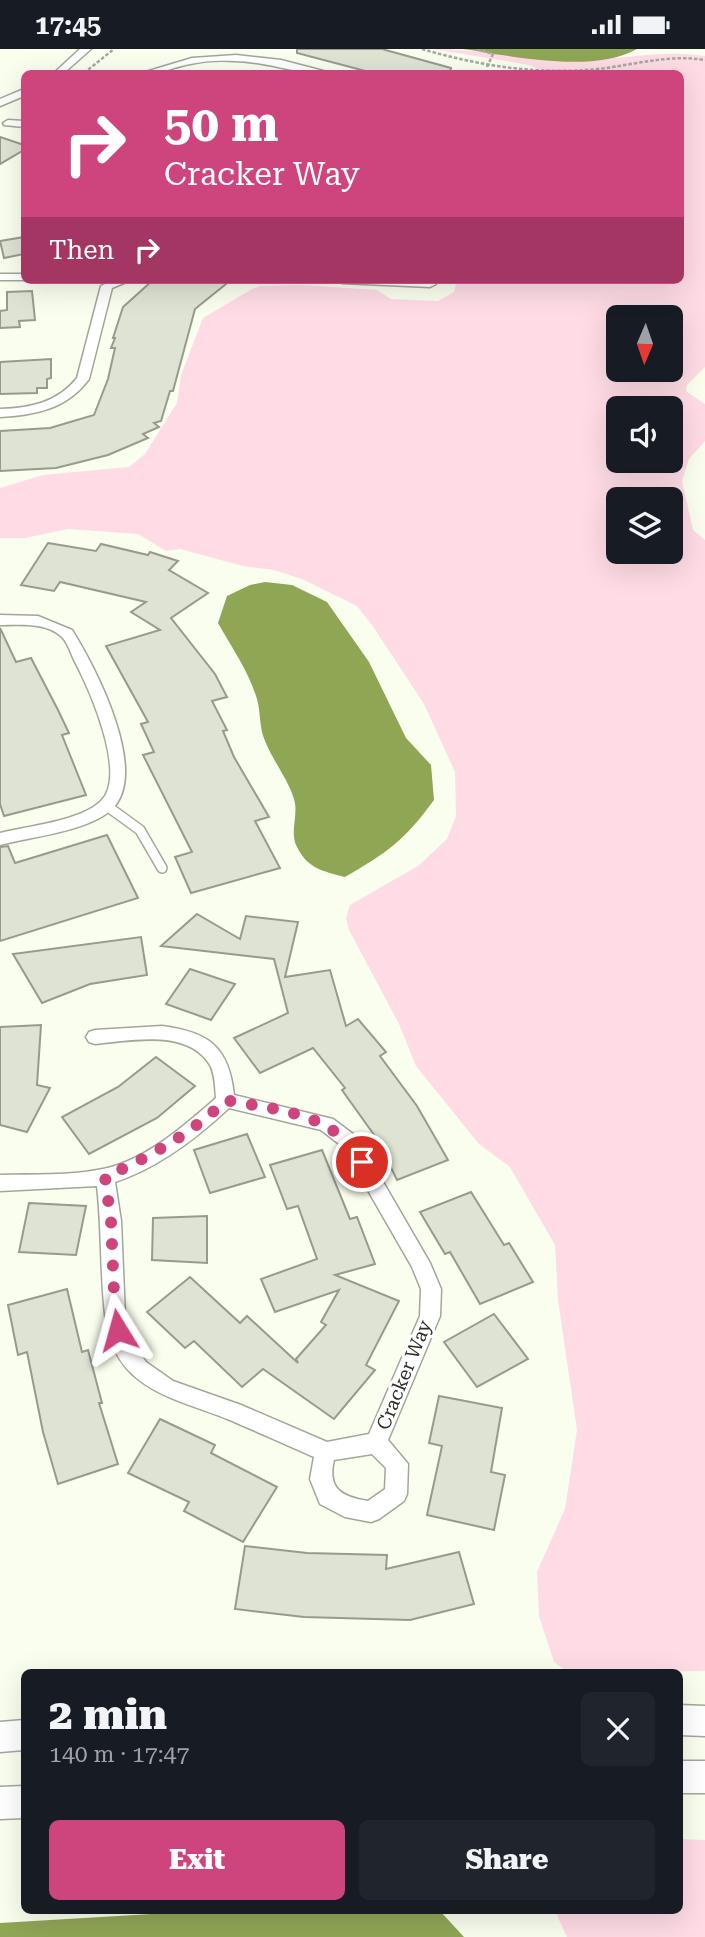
<!DOCTYPE html>
<html lang="en">
<head>
<meta charset="utf-8">
<style>
	body { margin:0; font-family:"Roboto Serif",serif; background:#20242c; color:#f1f3f6; height:100vh; display:flex; flex-direction:column; font-size:26px; white-space:nowrap }
	* { box-sizing:border-box; margin:0 }
	p { font-size:23px; color:#9ea1a6 }
	.icon { flex:none; width:38px; height:38px; fill:none; stroke:currentColor; stroke-width:2; stroke-linecap:round; stroke-linejoin:round }
	.map { position:relative; flex:1; overflow:hidden }
	.side { position:absolute; left:21px; top:1620px; width:662px; height:245px; display:flex; flex-direction:column; background:#171b24; border-radius:10px; box-shadow:0 7px 28px #0002 }
	.side>* { flex:none }
	.banner { position:absolute; left:21px; top:21px; width:663px; height:214px; border-radius:10px; box-shadow:0 7px 28px #0002; background:#ce447c; color:#fff; overflow:hidden }
	.needle { width:46px; rotate:182deg }
	.tools { position:absolute; left:606px; top:256px; display:grid; gap:14px }
	.tools a { display:grid; place-items:center; width:77px; height:77px; border-radius:10px; background:#171b24; box-shadow:0 7px 28px #0002; font-size:35px }
	.pin { position:absolute; display:grid; place-items:center; width:60px; height:60px; color:#fff; margin:-30px; border:4px solid #fff; border-radius:50%; box-shadow:0 2px 7px #0007 }
	.me { position:absolute; width:77px; margin:-38px; rotate:352deg; stroke-linejoin:round; filter:drop-shadow(0 0 5px #0008) }
	.turn { display:flex; align-items:center; gap:24px; height:147px; padding:0 28px; font-size:32px }
	.turn .icon { width:91px; height:91px; stroke-width:2.5 }
	.turn b { display:block; font-size:49px; line-height:60px }
	.then { display:flex; align-items:center; height:66px; padding:0 28px; background:#0003; gap:14px; font-size:26px }
	.round { display:grid; place-items:center; flex:none; width:74px; height:74px; border-radius:10px; background:#20242c }
	.headline { display:flex; align-items:center; justify-content:space-between; height:119px; padding:0 28px }
	h1 { font-size:42px; font-weight:800; line-height:52px }
	.action { display:flex; gap:14px; margin-top:auto; padding:14px 28px }
	.action a { flex:1; height:80px; border-radius:10px; background:#ce447c; color:#fff; font-size:28px; font-weight:800; line-height:80px; text-align:center }
	.action a+a { background:#20242c; color:#f1f3f6 }
	.status { display:flex; justify-content:space-between; align-items:center; height:49px; padding:0 35px; background:#171b24; direction:ltr }
	.status svg { height:19px; fill:currentColor }
	.map>svg:first-child { display:block }
	.green { fill:#fedbe5; fill-rule:evenodd }
	.water { fill:#8fa655 }
	.building { fill:#dee3d4; stroke:#969b8d; stroke-width:2 }
	.lines { fill:none; stroke-linecap:round; stroke-linejoin:round }
	.service-casing { stroke:#a2a798; stroke-width:12 }
	.minor-casing { stroke:#a2a798; stroke-width:3 }
	.tertiary-casing { stroke:#a2a798; stroke-width:3 }
	.path { stroke:#a5a99d; stroke-width:2.5; stroke-dasharray:3.5 2; stroke-linecap:butt }
	.service { stroke:#fff; stroke-width:9 }
	.minor { fill:#fff; fill-rule:evenodd }
	.tertiary { fill:#fff; fill-rule:evenodd }
	.route { stroke:#ce447c; stroke-width:12; stroke-dasharray:0 21.6 }
	.labels { text-anchor:middle; dominant-baseline:central; stroke-width:6; stroke-linejoin:round; paint-order:stroke }
	.street-label { font-size:19px; fill:#2d2f29; stroke:#fff }
</style>
</head>
<body>
<div class="status"><b>17:45</b><svg viewBox="0 0 49 12"><path d="M0 12V9h3v3zM5 12V6h3v6zM10 12V3h3v9zM15 12V0h3v12zM26 1h20v11H26zM47 4h2v5h-2z"/></svg></div>
<div class="map">
<svg width="705" height="1888" viewBox="0 0 705 1888">
	<rect width="100%" height="100%" fill="#f9feee"/>
	<g class="green">
		<path d="M433 0C482 0 528 11 578 11 623 11 660 0 705 7V318L687 336 686 342 705 355V392L689 410 682 432 693 481 705 491V1622L569 1624 554 1613 539 1567 537 1523 565 1460 577 1381 558 1251 555 1196 510 1118 479 1095 416 1017 399 975 349 881 346 869 350 856 418 817 447 790 456 767 455 723 424 655 372 576 357 557 302 530 274 521 243 517 180 500 166 502 138 485 68 480 25 489H0V439L43 426 129 418 145 405 177 354 181 326 203 269 252 240 261 237 300 236 377 241 391 250 438 252 454 243 457 231H681V24H549L529 16ZM618 268H670V320H618ZM618 359H670V411H618ZM618 450H670V502H618Z"/>
		<polygon points="679,1790 705,1791 705,1888 567,1888 555,1862 679,1862"/>
	</g>
	<g class="water">
		<path d="M463 0H637C593 25 511 7 463 0Z"/>
		<path d="M265 533 292 536 327 553 369 613 406 689 431 716 434 751C404 792 388 803 345 828 323 822 308 820 297 798 289 783 299 766 294 750 288 730 273 712 265 692 259 678 261 665 257 650 248 621 232 599 218 574L227 547 250 536Z"/>
		<polygon points="202,1862 440,1862 464,1888 0,1888 0,1874"/>
	</g>
	<g class="building">
		<polygon points="297,0 382,0 451,19 450,24 373,24 297,4"/>
		<polygon points="0,88 24,96 24,101 0,115"/>
		<polygon points="24,188 24,205 4,209 0,192"/>
		<polygon points="153,231 231,231 195,260 173,342 170,342 161,372 154,374 159,378 143,385 148,389 108,406 56,419 0,422 0,382 50,379 94,366 108,330 115,299 111,299 115,289 113,289 123,258"/>
		<polygon points="32,242 35,271 19,272 20,278 0,279 0,262 7,261 7,243"/>
		<polygon points="51,310 51,329 47,330 47,339 37,339 37,344 0,345 0,313"/>
		<polygon points="48,494 96,502 101,495 148,506 150,503 178,512 169,521 208,544 171,569 215,625 227,648 212,652 227,681 223,682 234,708 269,768 255,772 280,819 191,844 175,808 192,803 143,706 154,703 141,675 148,673 106,597 160,581 131,563 146,553 60,533 54,542 21,536"/>
		<polygon points="0,579 16,613 31,609 58,661 69,684 62,686 86,746 4,767 0,755"/>
		<polygon points="107,786 138,849 0,892 0,798 8,797 15,814"/>
		<polygon points="197,865 240,890 246,867 298,873 285,928 330,921 346,977 358,970 386,1003 380,1007 417,1057 448,1111 397,1131 377,1090 342,1041 345,1039 313,999 260,1024 234,989 288,964 274,910 161,897"/>
		<polygon points="141,888 147,926 90,935 42,954 13,905"/>
		<polygon points="190,920 235,935 211,971 166,955"/>
		<polygon points="41,976 37,1036 50,1039 27,1083 0,1076 0,978"/>
		<polygon points="156,1008 195,1037 157,1069 89,1105 62,1068 118,1038"/>
		<polygon points="247,1085 265,1128 210,1144 194,1101"/>
		<polygon points="322,1101 350,1170 357,1168 375,1215 335,1226 399,1252 366,1316 375,1321 334,1370 263,1320 242,1338 194,1292 185,1299 147,1263 190,1228 240,1274 247,1267 298,1314 296,1310 326,1276 321,1273 339,1241 275,1263 261,1230 317,1210 298,1157 287,1160 270,1116"/>
		<polygon points="471,1143 504,1196 509,1194 533,1233 480,1255 450,1203 445,1205 420,1163"/>
		<polygon points="29,1154 86,1157 76,1206 19,1203"/>
		<polygon points="207,1167 207,1214 152,1211 153,1169"/>
		<polygon points="67,1240 82,1303 88,1301 102,1354 99,1354 118,1415 58,1435 43,1383 27,1303 18,1306 8,1256"/>
		<polygon points="494,1265 528,1310 477,1338 444,1293"/>
		<polygon points="439,1347 502,1359 491,1423 505,1426 494,1481 427,1466 442,1397 429,1394"/>
		<polygon points="160,1370 215,1396 211,1404 277,1438 243,1493 184,1462 189,1453 128,1424"/>
		<polygon points="245,1497 307,1504 387,1506 386,1520 459,1503 474,1555 410,1571 304,1568 235,1560"/>
	</g>
	<g class="lines">
		<defs>
			<polyline id="service" points="107,757 140,781 162,819"/>
			<g id="minor">
				<polygon points="80,0 91,0 64,24 54,24"/>
				<path d="M236 6 281 11 331 24C301 27 266 12 234 12 219 11 204 12 190 15 174 18 158 26 142 24L192 9Z"/>
				<polygon points="24,40 24,47 0,57 0,50"/>
				<polygon points="8,71 24,72 24,78 4,76 3,74"/>
				<polygon points="0,225 24,225 26,231 0,231"/>
				<path d="M113 231H131L112 239 89 330C67 360 35 366 0 368V360C30 359 57 354 77 329L101 237Z"/>
				<polygon points="336,231 419,231 436,235 430,238 342,234"/>
				<path d="M0 566 38 567 72 581C95 617 150 723 112 760 90 782 30 788 0 796V784C28 777 81 772 101 752 128 726 89 639 74 611 71 604 67 593 62 588 47 573 19 576 0 576Z"/>
				<path d="M162 977C209 983 229 998 234 1046L333 1070 357 1088 430 1214 441 1240 440 1267 388 1391 408 1415 407 1445 404 1452 379 1470 371 1473 345 1468 320 1455 310 1430 314 1408C286 1396 258 1383 230 1371 173 1348 113 1341 105 1265 100 1223 102 1180 97 1137L0 1142V1126C34 1125 69 1127 103 1120 145 1112 185 1076 216 1049 215 1038 215 1025 210 1016 187 979 131 992 95 995L89 993 86 988 89 983 95 981ZM229 1059 321 1081 343 1098 412 1218 421 1240 420 1267 369 1385 327 1393 241 1356 173 1332 146 1313 131 1292 125 1267 121 1172 115 1133C158 1119 197 1089 229 1059ZM372 1405 386 1419 385 1440 368 1452C342 1448 327 1440 334 1411Z"/>
			</g>
			<g id="tertiary">
				<polygon points="679,1656 705,1657 705,1687 679,1686"/>
				<polygon points="24,1671 24,1701 0,1703 0,1673"/>
				<rect x="679" y="1712" width="26" height="32"/>
				<polygon points="24,1737 24,1769 0,1770 0,1738"/>
			</g>
		</defs>
		<use href="#service" class="service-casing"/>
		<use href="#minor" class="minor-casing"/>
		<use href="#tertiary" class="tertiary-casing"/>
		<g class="path">
			<path d="M422 0C480 17 538 26 598 20 634 16 668 5 705 11"/>
			<polyline points="477,0 493,5 487,18"/>
			<polyline points="84,24 114,0"/>
		</g>
		<use href="#service" class="service"/>
		<use href="#minor" class="minor"/>
		<use href="#tertiary" class="tertiary"/>
	</g>
	<g class="lines">
		<path class="route" d="M118 1281 115 1267 111 1172 105 1128C149 1108 191 1085 226 1051 279 1062 332 1062 362 1113"/>
	</g>
	<g class="labels">
		<g class="street-label">
			<text transform="translate(404 1326) rotate(-68)">Cracker Way</text>
		</g>
	</g>
</svg>
<div class="tools">
<a><svg class="needle" viewBox="-14 -14 28 28"><path d="M0-13l5 13h-10z" fill="#e53935"/><path d="M0 13l5-13h-10z" fill="#9ea1a6"/></svg></a>
<a><svg class="icon" aria-label="sound" viewBox="0 0 24 24"><path d="M4 9h4l5-4v14l-5-4H4zM17 9q2 3 0 6"/></svg></a>
<a><svg class="icon" aria-label="layers" viewBox="0 0 24 24"><path d="M12 4l9 5-9 5-9-5zM3 14l9 5 9-5"/></svg></a>
</div>
<div class="pin" style="left:362px;top:1113px;background:#d93025"><svg class="icon" aria-label="arrive" viewBox="0 0 24 24"><path d="M6 21V4h12l-3 4 3 4H6"/></svg></div>
<svg class="me" style="left:118px;top:1281px" viewBox="-20 -20 40 40"><path d="M0-17L14 15 0 8-14 15z" fill="#ce447c" stroke="#fff" stroke-width="4"/></svg>
<div class="banner">
<div class="turn"><svg class="icon" aria-label="right" viewBox="0 0 24 24"><path d="M7 20v-9h11M14 6l5 5-5 5"/></svg><div><b>50 m</b>Cracker Way</div></div>
<div class="then">Then<svg class="icon" aria-label="right" viewBox="0 0 24 24"><path d="M7 20v-9h11M14 6l5 5-5 5"/></svg></div>
</div>
<section class="side">
<div class="headline"><div><h1>2 min</h1><p>140 m · 17:47</p></div><a class="round"><svg class="icon" aria-label="close" viewBox="0 0 24 24"><path d="M6 6l12 12M18 6L6 18"/></svg></a></div>
<div class="action"><a>Exit</a><a>Share</a></div>
</section>
</div>
</body>
</html>
